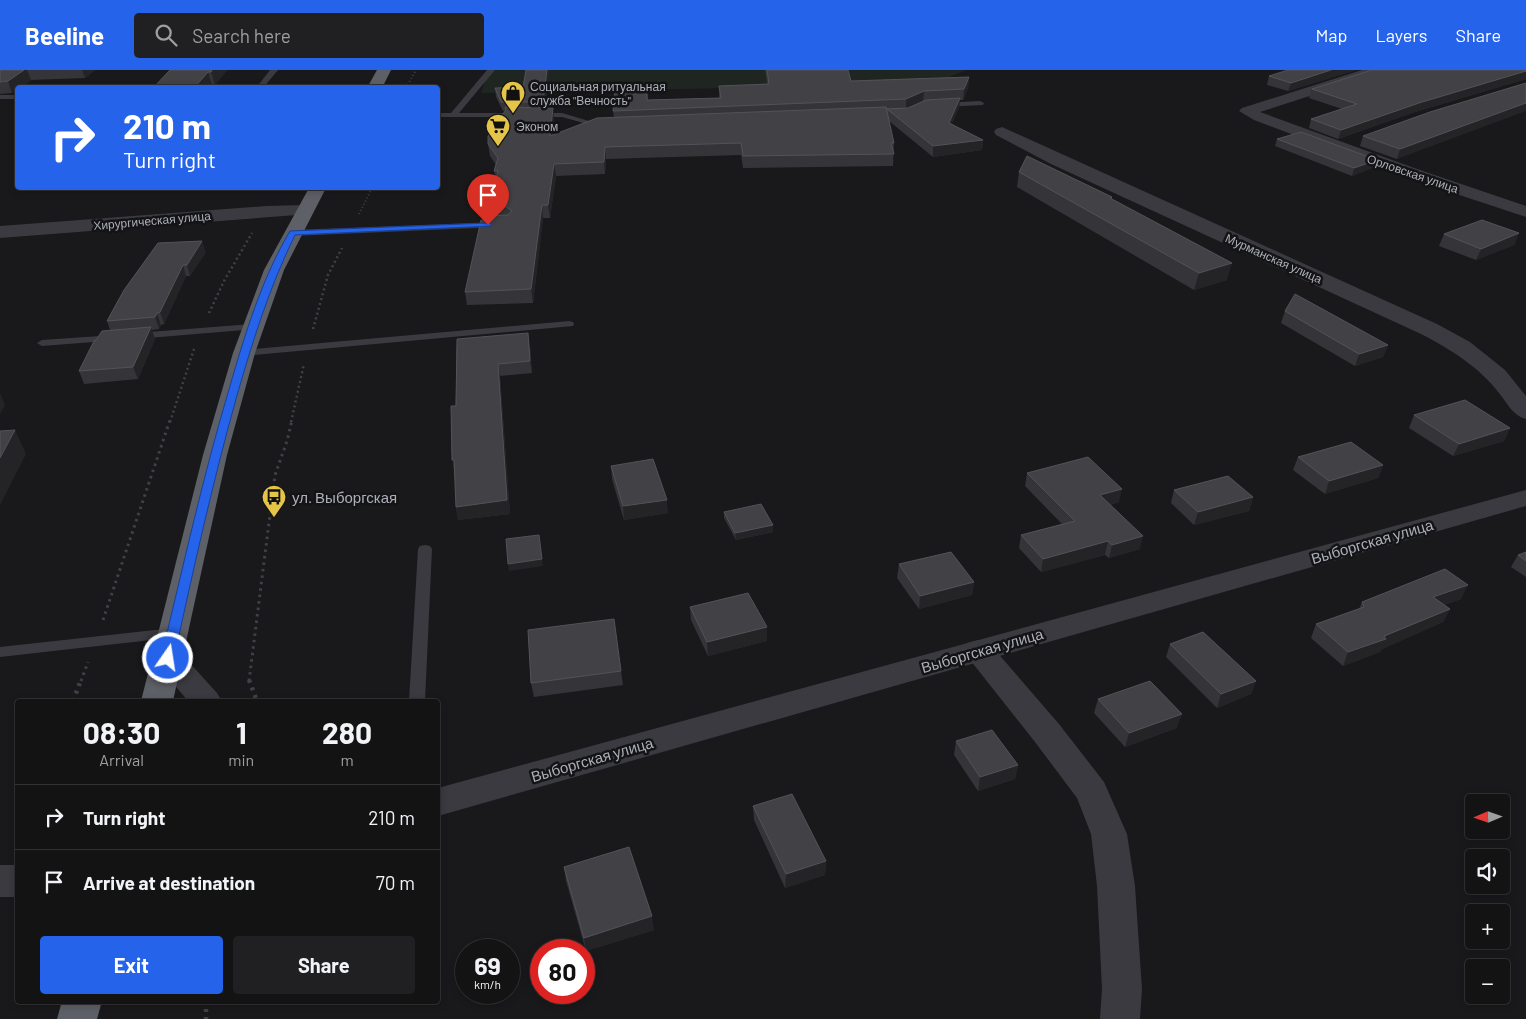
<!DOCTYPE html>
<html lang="en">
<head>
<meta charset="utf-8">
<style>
	body { margin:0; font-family:Barlow,sans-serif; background:#202022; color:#f1f3f6; height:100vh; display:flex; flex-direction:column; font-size:19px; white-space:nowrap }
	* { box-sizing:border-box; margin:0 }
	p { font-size:16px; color:#9d9ea0 }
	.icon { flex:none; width:28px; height:28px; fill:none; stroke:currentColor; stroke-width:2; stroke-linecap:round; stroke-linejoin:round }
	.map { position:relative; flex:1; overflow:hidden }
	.side { position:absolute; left:15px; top:629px; width:425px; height:305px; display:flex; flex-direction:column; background:#131314; border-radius:5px; box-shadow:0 2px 8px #0003,0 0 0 1px #323234 }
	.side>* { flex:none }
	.guide { position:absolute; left:15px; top:15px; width:425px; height:105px; border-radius:5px; box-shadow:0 2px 8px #0003,0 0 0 1px #323234; background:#2563eb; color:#fff; overflow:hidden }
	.needle { width:32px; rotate:268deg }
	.buttons { position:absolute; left:1465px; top:724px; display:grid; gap:10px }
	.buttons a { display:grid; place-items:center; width:45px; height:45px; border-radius:5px; background:#131314; box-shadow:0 2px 8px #0003,0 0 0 1px #323234; font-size:25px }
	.speed { position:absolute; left:455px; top:869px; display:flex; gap:10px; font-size:25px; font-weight:700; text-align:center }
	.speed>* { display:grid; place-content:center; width:65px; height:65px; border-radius:50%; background:#131314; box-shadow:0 2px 8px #0003,0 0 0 1px #323234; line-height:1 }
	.speed small { font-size:12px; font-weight:400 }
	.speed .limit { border:8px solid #d22; background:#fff; color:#111 }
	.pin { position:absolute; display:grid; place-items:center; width:42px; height:42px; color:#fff; margin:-51px -21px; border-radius:50% 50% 50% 0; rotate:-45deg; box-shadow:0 0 5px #0007 }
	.pin .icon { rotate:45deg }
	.me { position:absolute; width:55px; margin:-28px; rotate:13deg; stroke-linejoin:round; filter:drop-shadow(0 0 4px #0008) }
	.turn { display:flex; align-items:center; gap:18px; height:105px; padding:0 25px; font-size:22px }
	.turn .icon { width:65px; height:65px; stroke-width:2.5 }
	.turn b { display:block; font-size:35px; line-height:42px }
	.eta { display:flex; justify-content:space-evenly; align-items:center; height:85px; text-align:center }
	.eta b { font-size:30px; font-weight:700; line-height:35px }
	.cta { display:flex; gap:10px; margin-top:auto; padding:10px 25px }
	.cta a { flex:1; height:58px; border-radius:5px; background:#2563eb; color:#fff; font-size:20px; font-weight:700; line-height:58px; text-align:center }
	.cta a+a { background:#202022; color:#f1f3f6 }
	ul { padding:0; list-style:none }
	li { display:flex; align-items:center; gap:15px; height:65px; padding:0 25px; border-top:1px solid #323234 }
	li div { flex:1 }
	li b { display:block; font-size:19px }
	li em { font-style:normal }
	header { display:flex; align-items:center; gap:30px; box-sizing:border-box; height:70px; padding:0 25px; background:#2563eb; color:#fff }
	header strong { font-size:24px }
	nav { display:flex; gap:28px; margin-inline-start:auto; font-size:18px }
	.search { width:350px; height:45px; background:#202022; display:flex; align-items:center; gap:12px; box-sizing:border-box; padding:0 18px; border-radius:5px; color:#9d9ea0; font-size:19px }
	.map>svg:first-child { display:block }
	.green { fill:#1f2621 }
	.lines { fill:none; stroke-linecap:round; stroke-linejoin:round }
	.path-far3 { stroke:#404146; stroke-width:2; stroke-dasharray:1 2.5; stroke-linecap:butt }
	.path-far2 { stroke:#404146; stroke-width:2.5; stroke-dasharray:2 3; stroke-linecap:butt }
	.path-far1 { stroke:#404146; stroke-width:3; stroke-dasharray:2.5 4; stroke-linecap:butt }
	.path { stroke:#404146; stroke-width:4.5; stroke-dasharray:3 5; stroke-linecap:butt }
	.service { fill:#3a3a40; fill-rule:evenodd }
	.minor { fill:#3a3a40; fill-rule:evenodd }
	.tertiary { fill:#3a3a40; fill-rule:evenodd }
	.trunk { fill:#5e6067; fill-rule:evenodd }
	.wall { fill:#353539 }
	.shaded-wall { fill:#242427 }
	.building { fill:#424246; stroke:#525358 }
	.route { fill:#2563eb; stroke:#184099 }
	.labels { text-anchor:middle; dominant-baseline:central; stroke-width:5; stroke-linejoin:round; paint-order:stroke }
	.far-poi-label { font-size:12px; fill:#acafb9; stroke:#141416; text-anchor:start }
	.far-street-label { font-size:12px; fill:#acafb9; stroke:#141416 }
	.poi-label { font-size:15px; fill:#acafb9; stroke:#141416; text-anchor:start }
	.street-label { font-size:15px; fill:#acafb9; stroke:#141416 }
</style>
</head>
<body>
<header>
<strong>Beeline</strong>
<div class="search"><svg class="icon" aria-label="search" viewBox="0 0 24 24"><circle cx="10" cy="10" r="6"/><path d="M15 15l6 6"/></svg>Search here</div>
<nav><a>Map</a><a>Layers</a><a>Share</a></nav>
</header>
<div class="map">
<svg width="1526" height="949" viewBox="0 0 1526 949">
	<rect width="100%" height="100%" fill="#19191b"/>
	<polygon class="green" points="489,0 966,0 932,14 481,23"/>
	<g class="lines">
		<g class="path-far3">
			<polyline points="406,18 416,0"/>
			<polyline points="359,144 372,118"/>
		</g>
		<g class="path-far2">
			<polyline points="209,243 224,211 252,163"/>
			<polyline points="313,259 328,205 342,178"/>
			<polyline points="170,352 194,279"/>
			<polyline points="291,352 304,294"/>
		</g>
		<g class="path-far1">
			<polyline points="103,550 170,350"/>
			<polyline points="81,611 88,592"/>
			<polyline points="249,611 275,405 287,371 292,350"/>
		</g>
		<g class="path">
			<polyline points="249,610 257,631"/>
			<polyline points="73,631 81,610"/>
			<polyline points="206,931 206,949"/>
		</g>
		<g class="service">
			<polygon points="270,0 278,0 263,18 256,18"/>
			<polygon points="487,0 495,0 459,43 562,43 609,57 605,59 562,47 438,47 438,43 451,43"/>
			<rect x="0" y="25" width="18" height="4"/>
			<polygon points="980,31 984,33 983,35 941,37 937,35 941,33"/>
			<polygon points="497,152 500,153 500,157 293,166 288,163 293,160"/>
			<polygon points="569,251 573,252 574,254 573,256 244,286 238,283 244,280"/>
			<polygon points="252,254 256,255 257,257 256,259 136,269 131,266 136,263"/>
			<polygon points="115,265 119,266 120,268 119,270 42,276 37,273 42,270"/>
			<polygon points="425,475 430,476 432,479 425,631 409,631 418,479 420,476"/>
			<polygon points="173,558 178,559 181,563 178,567 0,587 0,577"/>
		</g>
		<g class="minor">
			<polygon points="1362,0 1383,0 1381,3 1260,42 1417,99 1526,136 1526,147 1405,107 1254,50 1239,41 1242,38"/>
			<path d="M1002 57 1437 254 1470 272 1505 300 1526 326V349C1513 346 1507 333 1499 323 1478 296 1450 279 1421 264L1051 94 996 65 994 62 996 59Z"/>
			<polygon points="304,135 310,136 313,140 310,144 0,168 0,156 266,136"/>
			<polygon points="978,570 989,573 1059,654 1104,712 1127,764 1135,816 1142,919 1140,949 1100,949 1102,919 1097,816 1091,764 1077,728 1035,672 963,581 967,573"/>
			<rect x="0" y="795" width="18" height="32"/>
		</g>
		<g class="tertiary">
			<polygon points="1526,420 1526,436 438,746 438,718"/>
			<polygon points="167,577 178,580 217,623 222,631 188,631 152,588 156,580"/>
		</g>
		<g class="trunk">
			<polygon points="377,0 391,0 382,18 367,18"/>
			<polygon points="309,118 326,118 284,200 255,283 227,385 173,631 141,631 203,385 233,283 264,200"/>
			<polygon points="62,931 102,931 97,949 57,949"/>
		</g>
	</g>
	<g class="wall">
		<polygon points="0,0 95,0 85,8 31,10 20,18 18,18 18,19 12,23 0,24"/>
		<polygon points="170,0 227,0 215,15 212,15"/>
		<polygon points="526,0 549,0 545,38 554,49 553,65 614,48 613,41 647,20 648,30 719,28 719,16 767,14 765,0 848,0 851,11 969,7 968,18 963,30 960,30 959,38 951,54 983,70 982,80 933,87 889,51 894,73 893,96 743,98 741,85 606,89 605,104 556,106 550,148 543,148 533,233 467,235 465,222 487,150 491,146 490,137 496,111 494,101 496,95 490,86 488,74 505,41 503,41 496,27 495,18 523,17"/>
		<polygon points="1356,0 1288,21 1267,15 1269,6"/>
		<polygon points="1526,0 1526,9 1415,42 1338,69 1309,58 1311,49 1342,39 1309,28 1312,19"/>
		<polygon points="1526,13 1397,89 1360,76 1363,66"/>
		<polygon points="1277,69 1377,90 1374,97 1352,106 1275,76"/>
		<polygon points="1019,102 1112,127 1112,129 1227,210 1194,220 1017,117"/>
		<polygon points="1519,163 1514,175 1476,190 1439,176 1444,164"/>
		<polygon points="206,182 190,206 186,206 164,254 161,255 159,259 152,260 155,269 138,309 84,314 79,301 110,260 107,251 124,220"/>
		<polygon points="1285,241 1388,275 1383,287 1355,296 1281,253"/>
		<polygon points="457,269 530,275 532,303 500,306 510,444 458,450 456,437 455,403 454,403"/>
		<polygon points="1414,345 1510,358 1504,371 1453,386 1409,358"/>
		<polygon points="1298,387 1383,395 1378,408 1325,424 1293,400"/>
		<polygon points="611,396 668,443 624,450 612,409"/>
		<polygon points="1027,403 1119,432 1110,435 1140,479 1109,488 1105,485 1041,502 1019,478 1021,465 1062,454 1025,416"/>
		<polygon points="1174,420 1253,427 1249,441 1194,455 1171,433"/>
		<polygon points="724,442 773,455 773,462 736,470 724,448"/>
		<polygon points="1526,482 1526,507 1511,497 1518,485"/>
		<polygon points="899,494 974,512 972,525 919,539 897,508"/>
		<polygon points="1461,529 1444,535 1450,539 1443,552 1382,579 1380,582 1343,596 1311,568 1316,554 1359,539 1362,532"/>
		<polygon points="690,537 767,557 767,571 708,586 691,550"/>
		<polygon points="1170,574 1256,611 1251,624 1217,638 1166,587"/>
		<polygon points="621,601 623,615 534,627 531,613"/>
		<polygon points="1098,629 1177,658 1125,677 1094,643"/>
		<polygon points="956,671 1018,695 1015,709 978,721 954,685"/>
		<polygon points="753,736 826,791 825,805 785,818 754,750"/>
		<polygon points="564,797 654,860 586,881 566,811"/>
	</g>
	<g class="shaded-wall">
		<polygon points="24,0 27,0 31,10 20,18 18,18 18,19 12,23 8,11"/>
		<polygon points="82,0 95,0 85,8"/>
		<polygon points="212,0 227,0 215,15 211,2"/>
		<polygon points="547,0 549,0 544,41 543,32"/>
		<polygon points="1331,0 1356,0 1288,21 1291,13"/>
		<polygon points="1526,1 1526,9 1415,42 1338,69 1341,60 1419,33"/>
		<polygon points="208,2 212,15 210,18 194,18"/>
		<polygon points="969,7 968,18 963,30 964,19"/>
		<polygon points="924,21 923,32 906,40 906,29"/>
		<polygon points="960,28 959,38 948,63 949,53"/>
		<polygon points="1526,33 1526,41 1397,89 1400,79"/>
		<polygon points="553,38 554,49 551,77 550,66"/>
		<polygon points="983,70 982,80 933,87 933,76"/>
		<polygon points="605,77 606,89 605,104 604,92"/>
		<polygon points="1377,90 1374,97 1352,106 1354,98"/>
		<polygon points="554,94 556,106 550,148 548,135"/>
		<polygon points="542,135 543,148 533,233 531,219"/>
		<polygon points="1519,163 1514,175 1476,190 1481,179"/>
		<polygon points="202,171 206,182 190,206 187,195"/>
		<polygon points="1232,193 1227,210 1194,220 1199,203"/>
		<polygon points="183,195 186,206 164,254 160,242"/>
		<polygon points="157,243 161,255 159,259 155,247"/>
		<polygon points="151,257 155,269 138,309 133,297"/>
		<polygon points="528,263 530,275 532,303 530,291"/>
		<polygon points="1388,275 1383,287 1355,296 1359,284"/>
		<polygon points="498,294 500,306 510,444 458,450 456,437"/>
		<polygon points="0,323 5,335 0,344"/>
		<polygon points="1510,358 1504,371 1453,386 1459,374"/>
		<polygon points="15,360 26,384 0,435 0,388"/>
		<polygon points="452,390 454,390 457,403 454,403"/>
		<polygon points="1383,395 1378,408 1325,424 1329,411"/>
		<polygon points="1122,419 1119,432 1097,438 1100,425"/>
		<polygon points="1253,427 1249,441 1194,455 1198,442"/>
		<polygon points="667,430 668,443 624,450 623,436"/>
		<polygon points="773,455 773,462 736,470 735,463"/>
		<polygon points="539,465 543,496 509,501 508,494"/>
		<polygon points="1143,466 1140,479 1109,488 1112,475"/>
		<polygon points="1108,471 1105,485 1041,502 1043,489"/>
		<polygon points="974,512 972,525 919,539 920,526"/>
		<polygon points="1468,515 1461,529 1427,541 1433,527"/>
		<polygon points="1450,539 1443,552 1382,579 1380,582 1343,596 1348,582"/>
		<polygon points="767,557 767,571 708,586 707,572"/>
		<polygon points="1256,611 1251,624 1217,638 1221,624"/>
		<polygon points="1182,644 1177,658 1125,677 1129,663"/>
		<polygon points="1018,695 1015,709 978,721 980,707"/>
		<polygon points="826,791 825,805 785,818 786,804"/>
		<polygon points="652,846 654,860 586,881 584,868"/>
	</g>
	<g class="building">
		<polygon points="0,0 24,0 8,11 0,12"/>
		<polygon points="170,0 212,0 211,2 208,2 194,18 153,18"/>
		<polygon points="526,0 547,0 543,32 501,32 495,18 523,17"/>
		<polygon points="767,0 848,0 851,11 969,7 964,19 924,21 906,29 613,41 615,20 647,20 647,30 721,28 719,16 769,14"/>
		<polygon points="1288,0 1331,0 1291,13 1269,6"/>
		<polygon points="1372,0 1526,0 1526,1 1419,33 1341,60 1311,49 1357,34 1312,19"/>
		<polygon points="1526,13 1526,33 1400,79 1363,66 1430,42"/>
		<polygon points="960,28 949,53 983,70 933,76 887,39 908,38 926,30"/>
		<polygon points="505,37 553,38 550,66 597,48 886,37 894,73 891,73 894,84 743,86 741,73 605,77 604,92 554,94 548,135 542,135 531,219 465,222 481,150 487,150 488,146 508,145 512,141 505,136 490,137 498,101 494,101 498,88 488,74 488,67 490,60 506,40"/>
		<polygon points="1301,62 1377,90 1354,98 1277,69"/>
		<polygon points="1027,86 1112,127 1110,128 1232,193 1199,203 1019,102"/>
		<polygon points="1482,150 1519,163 1481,179 1444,164"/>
		<polygon points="202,171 187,195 183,195 160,242 157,243 155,247 107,251 124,220 158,173"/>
		<polygon points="1295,224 1388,275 1359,284 1285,241"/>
		<polygon points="151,257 133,297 79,301 94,271 96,270 102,261"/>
		<polygon points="528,263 530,291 498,294 507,430 456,437 454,390 452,390 451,336 456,336 457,269"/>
		<polygon points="1465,330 1510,358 1459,374 1414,345"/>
		<polygon points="15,360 0,388 0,361"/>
		<polygon points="1351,372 1383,395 1329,411 1298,387"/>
		<polygon points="1088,387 1122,419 1100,425 1143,466 1112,475 1108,471 1043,489 1021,465 1075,451 1027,403"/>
		<polygon points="653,389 667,430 623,436 611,396"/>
		<polygon points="1228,406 1253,427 1198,442 1174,420"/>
		<polygon points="761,434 773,455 735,463 724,442"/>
		<polygon points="539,465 542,489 508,494 506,469"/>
		<polygon points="951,482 974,512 920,526 899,494"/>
		<polygon points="1526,482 1526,491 1518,485"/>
		<polygon points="1445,499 1468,515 1433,527 1450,539 1384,566 1386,569 1348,582 1316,554 1364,537 1362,532"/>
		<polygon points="748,523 767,557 707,572 690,537"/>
		<polygon points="614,549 621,601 531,613 528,560"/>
		<polygon points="1203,562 1256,611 1221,624 1170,574"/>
		<polygon points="1150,611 1182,644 1129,663 1098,629"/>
		<polygon points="992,660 1018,695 980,707 956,671"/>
		<polygon points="792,724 826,791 786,804 753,736"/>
		<polygon points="629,777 652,846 584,868 564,797"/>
	</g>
	<path class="route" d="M488 153H491V156L295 165C269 218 252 273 236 329 212 415 193 501 174 588L172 591H163L161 588C183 497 203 406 230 316 245 264 262 208 290 161Z"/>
	<defs>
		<symbol id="shop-pin" viewBox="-11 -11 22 30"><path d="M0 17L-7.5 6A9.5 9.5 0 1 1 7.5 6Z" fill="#e5c447" stroke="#141416"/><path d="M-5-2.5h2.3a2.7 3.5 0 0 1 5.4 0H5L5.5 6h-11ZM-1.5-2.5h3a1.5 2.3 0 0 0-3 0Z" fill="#111"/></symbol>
		<symbol id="supermarket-pin" viewBox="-11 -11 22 30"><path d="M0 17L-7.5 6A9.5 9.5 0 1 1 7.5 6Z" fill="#e5c447" stroke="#141416"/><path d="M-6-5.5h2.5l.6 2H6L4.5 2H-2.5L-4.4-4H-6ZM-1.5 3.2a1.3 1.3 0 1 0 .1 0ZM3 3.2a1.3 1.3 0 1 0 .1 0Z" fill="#111"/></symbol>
		<symbol id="bus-pin" viewBox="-11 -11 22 30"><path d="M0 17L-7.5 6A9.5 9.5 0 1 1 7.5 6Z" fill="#e5c447" stroke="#141416"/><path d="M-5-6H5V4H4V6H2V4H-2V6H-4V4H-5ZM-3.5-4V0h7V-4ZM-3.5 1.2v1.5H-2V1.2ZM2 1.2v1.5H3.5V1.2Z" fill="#111"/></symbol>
	</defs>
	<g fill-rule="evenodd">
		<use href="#shop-pin" x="499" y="9" width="28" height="38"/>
		<use href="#supermarket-pin" x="484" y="42" width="28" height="38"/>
		<use href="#bus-pin" x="260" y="413" width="28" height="38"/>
	</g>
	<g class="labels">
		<g class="far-poi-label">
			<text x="530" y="16">Социальная ритуальная<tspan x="530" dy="14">служба "Вечность"</tspan></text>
			<text x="516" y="56">Эконом</text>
		</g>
		<g class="far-street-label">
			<text transform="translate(1413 103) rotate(19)">Орловская улица</text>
			<text transform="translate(152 150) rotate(-5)">Хирургическая улица</text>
			<text transform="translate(1274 188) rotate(24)">Мурманская улица</text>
		</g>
		<g class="poi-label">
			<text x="292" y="427">ул. Выборгская</text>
		</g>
		<g class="street-label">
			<text transform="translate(1372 471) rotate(-16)">Выборгская улица</text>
			<text transform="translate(982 580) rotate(-16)">Выборгская улица</text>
			<text transform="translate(592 689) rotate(-16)">Выборгская улица</text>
		</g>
	</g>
</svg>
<div class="buttons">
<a><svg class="needle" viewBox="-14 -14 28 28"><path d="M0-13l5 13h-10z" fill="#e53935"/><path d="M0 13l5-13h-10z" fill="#9d9ea0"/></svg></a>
<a><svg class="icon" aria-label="sound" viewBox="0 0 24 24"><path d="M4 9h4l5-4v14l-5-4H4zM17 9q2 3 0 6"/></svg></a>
<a>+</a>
<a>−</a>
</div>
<div class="speed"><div>69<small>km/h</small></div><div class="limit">80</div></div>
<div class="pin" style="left:488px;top:155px;background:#d93025"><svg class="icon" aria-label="arrive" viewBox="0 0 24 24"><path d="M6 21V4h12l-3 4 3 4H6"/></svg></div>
<svg class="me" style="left:168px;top:588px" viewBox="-20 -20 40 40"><circle r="17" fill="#2563eb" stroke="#fff" stroke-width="3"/><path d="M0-11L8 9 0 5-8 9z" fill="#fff"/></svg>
<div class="guide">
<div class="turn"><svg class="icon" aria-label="right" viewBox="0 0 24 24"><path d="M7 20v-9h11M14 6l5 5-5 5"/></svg><div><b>210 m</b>Turn right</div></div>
</div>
<section class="side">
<div class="eta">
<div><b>08:30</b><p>Arrival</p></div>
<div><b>1</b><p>min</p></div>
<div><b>280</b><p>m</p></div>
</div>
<ul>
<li><svg class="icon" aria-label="right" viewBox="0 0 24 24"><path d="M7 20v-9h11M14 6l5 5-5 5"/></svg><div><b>Turn right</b></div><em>210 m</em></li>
<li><svg class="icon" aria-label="arrive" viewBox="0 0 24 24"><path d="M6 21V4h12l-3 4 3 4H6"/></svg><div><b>Arrive at destination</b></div><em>70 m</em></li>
</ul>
<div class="cta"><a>Exit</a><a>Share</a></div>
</section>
</div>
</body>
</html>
